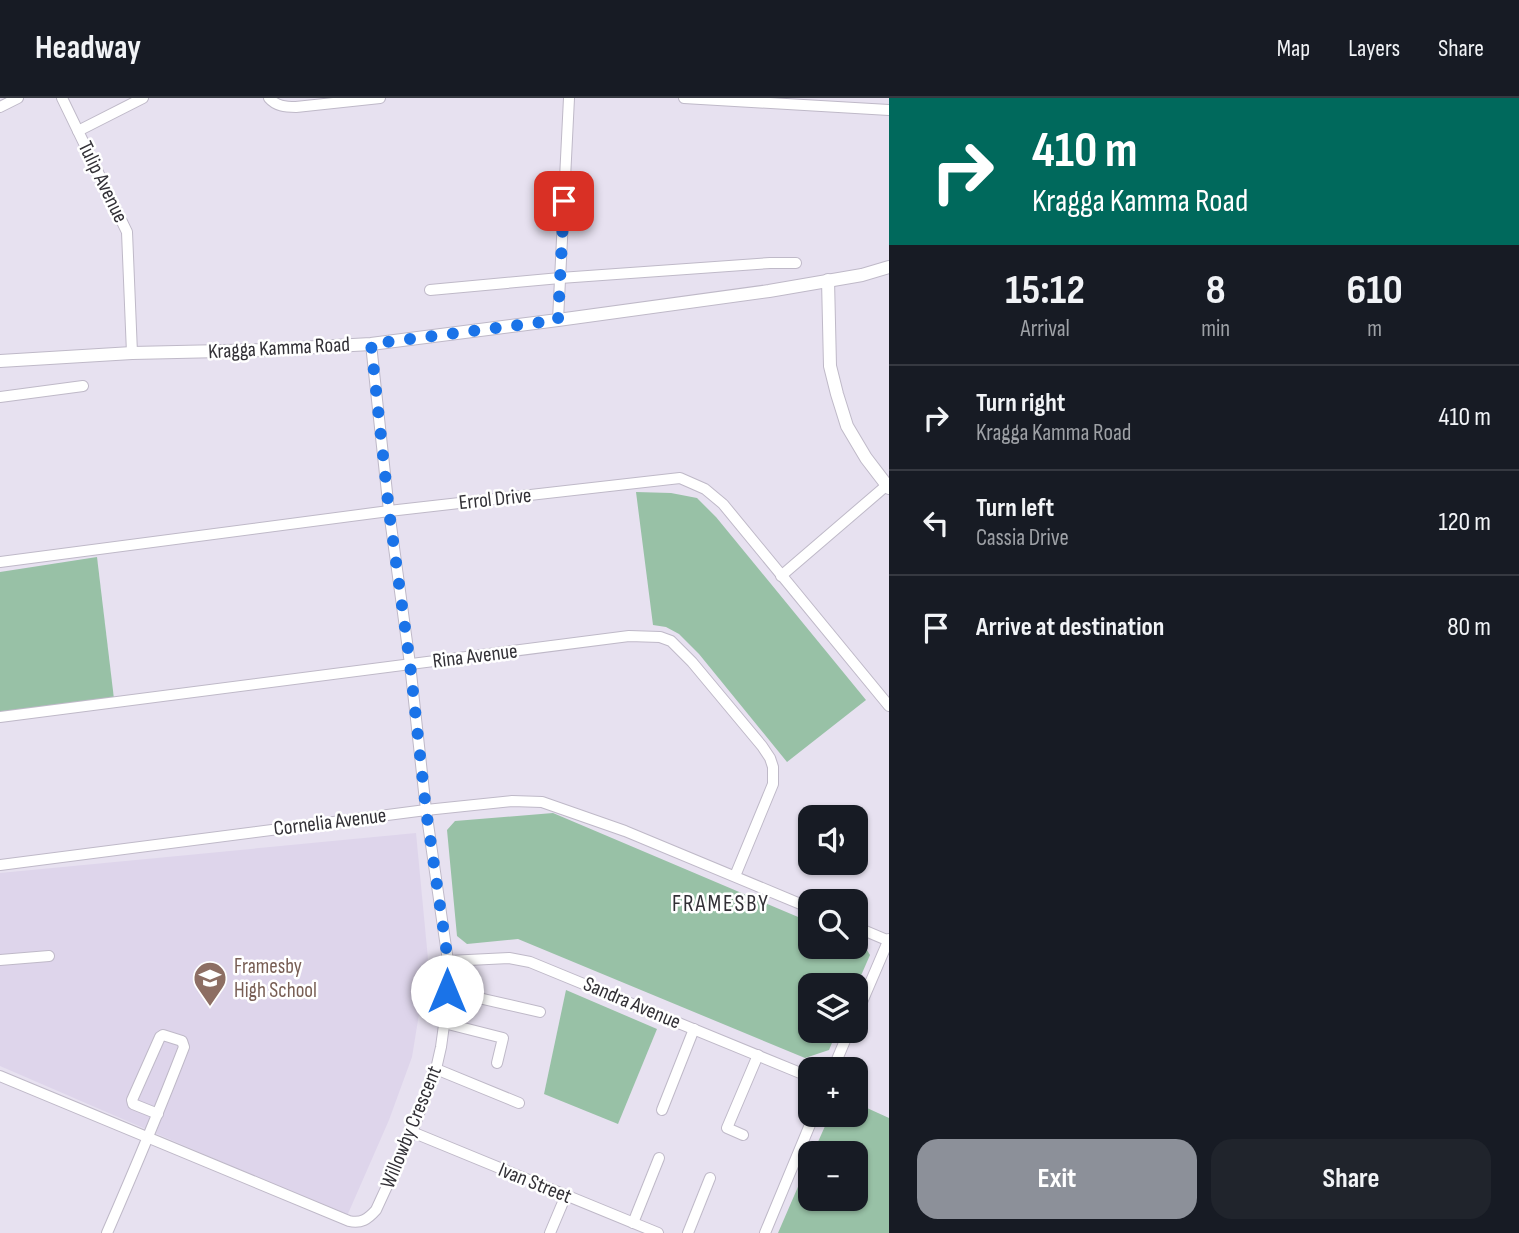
<!DOCTYPE html>
<html lang="en">
<head>
<meta charset="utf-8">
<style>
	body { margin:0; font-family:"Sofia Sans Condensed",sans-serif; background:#20242c; color:#f1f3f6; height:100vh; display:flex; flex-direction:column; font-size:26px; white-space:nowrap }
	* { box-sizing:border-box; margin:0 }
	p { font-size:23px; color:#9ea1a6 }
	.icon { flex:none; width:38px; height:38px; fill:none; stroke:currentColor; stroke-width:2; stroke-linecap:round; stroke-linejoin:round }
	.map { position:relative; flex:1; overflow:hidden }
	.side { display:flex; flex-direction:column; background:#171b24; width:630px }
	.side>* { flex:none }
	.banner { background:#00695c; color:#fff; overflow:hidden }
	.controls { position:absolute; left:798px; top:707px; display:grid; gap:14px }
	.controls a { display:grid; place-items:center; width:70px; height:70px; border-radius:14px; background:#171b24; box-shadow:0 2px 5px #0004; font-size:35px }
	.pin { position:absolute; display:grid; place-items:center; width:60px; height:60px; color:#fff; margin:-30px; border-radius:14px; box-shadow:0 4px 10px #0006 }
	.me { position:absolute; width:77px; margin:-38px; rotate:0deg; stroke-linejoin:round; filter:drop-shadow(0 0 5px #0008) }
	.turn { display:flex; align-items:center; gap:24px; height:147px; padding:0 28px; font-size:32px }
	.turn .icon { width:91px; height:91px; stroke-width:2.5 }
	.turn b { display:block; font-size:49px; line-height:60px }
	.eta { display:flex; justify-content:space-evenly; align-items:center; height:119px; text-align:center }
	.eta b { font-size:42px; font-weight:700; line-height:49px }
	.action { display:flex; gap:14px; margin-top:auto; padding:14px 28px }
	.action a { flex:1; height:80px; border-radius:21px; background:#8c9099; color:#fff; font-size:28px; font-weight:700; line-height:80px; text-align:center }
	.action a+a { background:#20242c; color:#f1f3f6 }
	ul { padding:0; list-style:none }
	li { display:flex; align-items:center; gap:21px; height:105px; padding:0 28px; border-top:2px solid #363941 }
	li div { flex:1 }
	li b { display:block; font-size:26px }
	li em { font-style:normal }
	header { display:flex; align-items:center; gap:42px; box-sizing:border-box; height:98px; padding:0 35px; background:#171b24; border-bottom:2px solid #363941 }
	header strong { font-size:33px }
	nav { display:flex; gap:38px; margin-inline-start:auto; font-size:24px }
	main { display:flex; flex:1; min-height:0 }
	.map>svg:first-child { display:block }
	.built { fill:#ded5eb }
	.green { fill:#98c1a6 }
	.lines { fill:none; stroke-linecap:round; stroke-linejoin:round }
	.minor-casing { stroke:#bfb9c8; stroke-width:12 }
	.major-casing { stroke:#bfb9c8; stroke-width:14 }
	.minor { stroke:#fff; stroke-width:10 }
	.major { stroke:#fff; stroke-width:12 }
	.route { stroke:#1a73e8; stroke-width:12; stroke-dasharray:0 21.6 }
	.labels { text-anchor:middle; dominant-baseline:central; stroke-width:5; stroke-linejoin:round; paint-order:stroke }
	.street-label { font-size:21px; fill:#323036; stroke:#fff }
	.education-label { font-size:21px; fill:#785e54; stroke:#fff; text-anchor:start }
	.neighbourhood-label { font-size:23px; letter-spacing:2px; fill:#323036; stroke:#fff }
</style>
</head>
<body>
<header>
<strong>Headway</strong>
<nav><a>Map</a><a>Layers</a><a>Share</a></nav>
</header>
<main>
<div class="map">
<svg width="889" height="1135" viewBox="0 0 889 1135">
	<rect width="100%" height="100%" fill="#e7e1f0"/>
	<polygon class="built" points="416,735 428,861 412,959 389,1022 347,1118 0,968 0,775"/>
	<g class="green">
		<polygon points="636,394 671,395 697,400 716,419 866,602 787,664 699,556 679,536 666,529 653,527"/>
		<polygon points="97,459 114,601 0,614 0,474"/>
		<polygon points="553,715 810,824 810,849 856,849 856,843 864,847 870,857 856,889 856,887 810,887 810,933 837,933 829,952 805,960 518,841 467,846 457,838 447,732 455,723"/>
		<polygon points="566,892 657,931 618,1026 544,996"/>
		<polygon points="856,1005 889,1020 889,1135 778,1135 810,1061 810,1101 856,1101 856,1055 813,1055 830,1017 856,1017"/>
	</g>
	<g class="lines">
		<defs>
			<g id="minor">
				<polyline points="62,0 127,134 132,255"/>
				<path d="M269 0C276 8 285 9 296 9L380 0"/>
				<polyline points="684,0 889,12"/>
				<polyline points="0,9 18,0"/>
				<polyline points="78,33 143,0"/>
				<polyline points="430,192 560,180 770,165 796,165"/>
				<polyline points="558,222 569,0"/>
				<polyline points="0,299 83,288"/>
				<polyline points="0,464 389,413 680,380 705,391 723,406 889,608"/>
				<polyline points="781,478 887,387"/>
				<polyline points="0,619 629,538 660,539 671,543 692,564 762,648 770,660 773,669 773,686 735,778"/>
				<polyline points="0,767 426,712 512,703 542,704 625,733 810,810"/>
				<polyline points="856,829 889,843"/>
				<polyline points="0,862 49,858"/>
				<polyline points="448,863 509,860 530,864 810,979"/>
				<polyline points="448,893 540,914"/>
				<polyline points="856,918 889,841"/>
				<polyline points="444,925 503,940 497,965"/>
				<polyline points="436,971 519,1005"/>
				<polyline points="833,971 849,933"/>
				<path d="M0 978 349 1123C361 1126 368 1121 376 1112L412 1034 436 971 441 949 447 905 448 863 426 712 410 566 389 413 371 246"/>
				<polyline points="662,1012 694,931"/>
				<polyline points="412,1034 658,1135"/>
				<polyline points="743,1037 727,1030 758,957"/>
				<polyline points="633,1125 659,1060"/>
				<path d="M107 1135C134 1073 160 1011 184 949L182 943 163 937 160 939 132 1002 133 1006 158 1016"/>
				<polyline points="550,1135 566,1097"/>
				<polyline points="688,1135 710,1080"/>
				<polyline points="765,1135 814,1017"/>
			</g>
			<g id="major">
				<polyline points="828,182 830,268 837,296 847,328 866,360 889,390"/>
				<polyline points="0,263 132,255 263,252 371,246 558,222 769,193 862,177 889,169"/>
			</g>
		</defs>
		<use href="#minor" class="minor-casing"/>
		<use href="#major" class="major-casing"/>
		<use href="#minor" class="minor"/>
		<use href="#major" class="major"/>
	</g>
	<g class="lines">
		<polyline class="route" points="447,893 448,863 426,712 410,566 389,413 371,246 558,222 564,103"/>
	</g>
	<defs>
		<symbol id="school-pin" viewBox="-11 -11 22 30"><path d="M0 17L-7.5 6A9.5 9.5 0 1 1 7.5 6Z" fill="#8d6e63" stroke="#fff"/><path d="M0-5L7-2L0 1L-7-2ZM-4 1L0 2.5L4 1V4Q0 6-4 4Z" fill="#fff"/></symbol>
	</defs>
	<g fill-rule="evenodd">
		<use href="#school-pin" x="191" y="861" width="38" height="52"/>
	</g>
	<g class="labels">
		<g class="street-label">
			<text transform="translate(103 84) rotate(64)">Tulip Avenue</text>
			<text transform="translate(279 250) rotate(-3)">Kragga Kamma Road</text>
			<text transform="translate(495 401) rotate(-6)">Errol Drive</text>
			<text transform="translate(475 558) rotate(-7)">Rina Avenue</text>
			<text transform="translate(330 724) rotate(-7)">Cornelia Avenue</text>
			<text transform="translate(632 905) rotate(23)">Sandra Avenue</text>
			<text transform="translate(411 1029) rotate(-68)">Willowby Crescent</text>
			<text transform="translate(535 1085) rotate(22)">Ivan Street</text>
		</g>
		<g class="education-label">
			<text x="234" y="868">Framesby<tspan x="234" dy="24">High School</tspan></text>
		</g>
		<g class="neighbourhood-label">
			<text x="721" y="806">FRAMESBY</text>
		</g>
	</g>
</svg>
<div class="controls">
<a><svg class="icon" aria-label="sound" viewBox="0 0 24 24"><path d="M4 9h4l5-4v14l-5-4H4zM17 9q2 3 0 6"/></svg></a>
<a><svg class="icon" aria-label="search" viewBox="0 0 24 24"><circle cx="10" cy="10" r="6"/><path d="M15 15l6 6"/></svg></a>
<a><svg class="icon" aria-label="layers" viewBox="0 0 24 24"><path d="M12 4l9 5-9 5-9-5zM3 14l9 5 9-5"/></svg></a>
<a>+</a>
<a>−</a>
</div>
<div class="pin" style="left:564px;top:103px;background:#d93025"><svg class="icon" aria-label="arrive" viewBox="0 0 24 24"><path d="M6 21V4h12l-3 4 3 4H6"/></svg></div>
<svg class="me" style="left:447px;top:893px" viewBox="-20 -20 40 40"><circle r="19" fill="#fff"/><path d="M0-13L10 11 0 6-10 11z" fill="#1a73e8"/></svg>
</div>
<section class="side">
<div class="banner">
<div class="turn"><svg class="icon" aria-label="right" viewBox="0 0 24 24"><path d="M7 20v-9h11M14 6l5 5-5 5"/></svg><div><b>410 m</b>Kragga Kamma Road</div></div>
</div>
<div class="eta">
<div><b>15:12</b><p>Arrival</p></div>
<div><b>8</b><p>min</p></div>
<div><b>610</b><p>m</p></div>
</div>
<ul>
<li><svg class="icon" aria-label="right" viewBox="0 0 24 24"><path d="M7 20v-9h11M14 6l5 5-5 5"/></svg><div><b>Turn right</b><p>Kragga Kamma Road</p></div><em>410 m</em></li>
<li><svg class="icon" aria-label="left" viewBox="0 0 24 24"><path d="M17 20v-9H6M10 6l-5 5 5 5"/></svg><div><b>Turn left</b><p>Cassia Drive</p></div><em>120 m</em></li>
<li><svg class="icon" aria-label="arrive" viewBox="0 0 24 24"><path d="M6 21V4h12l-3 4 3 4H6"/></svg><div><b>Arrive at destination</b></div><em>80 m</em></li>
</ul>
<div class="action"><a>Exit</a><a>Share</a></div>
</section>
</main>
</body>
</html>
